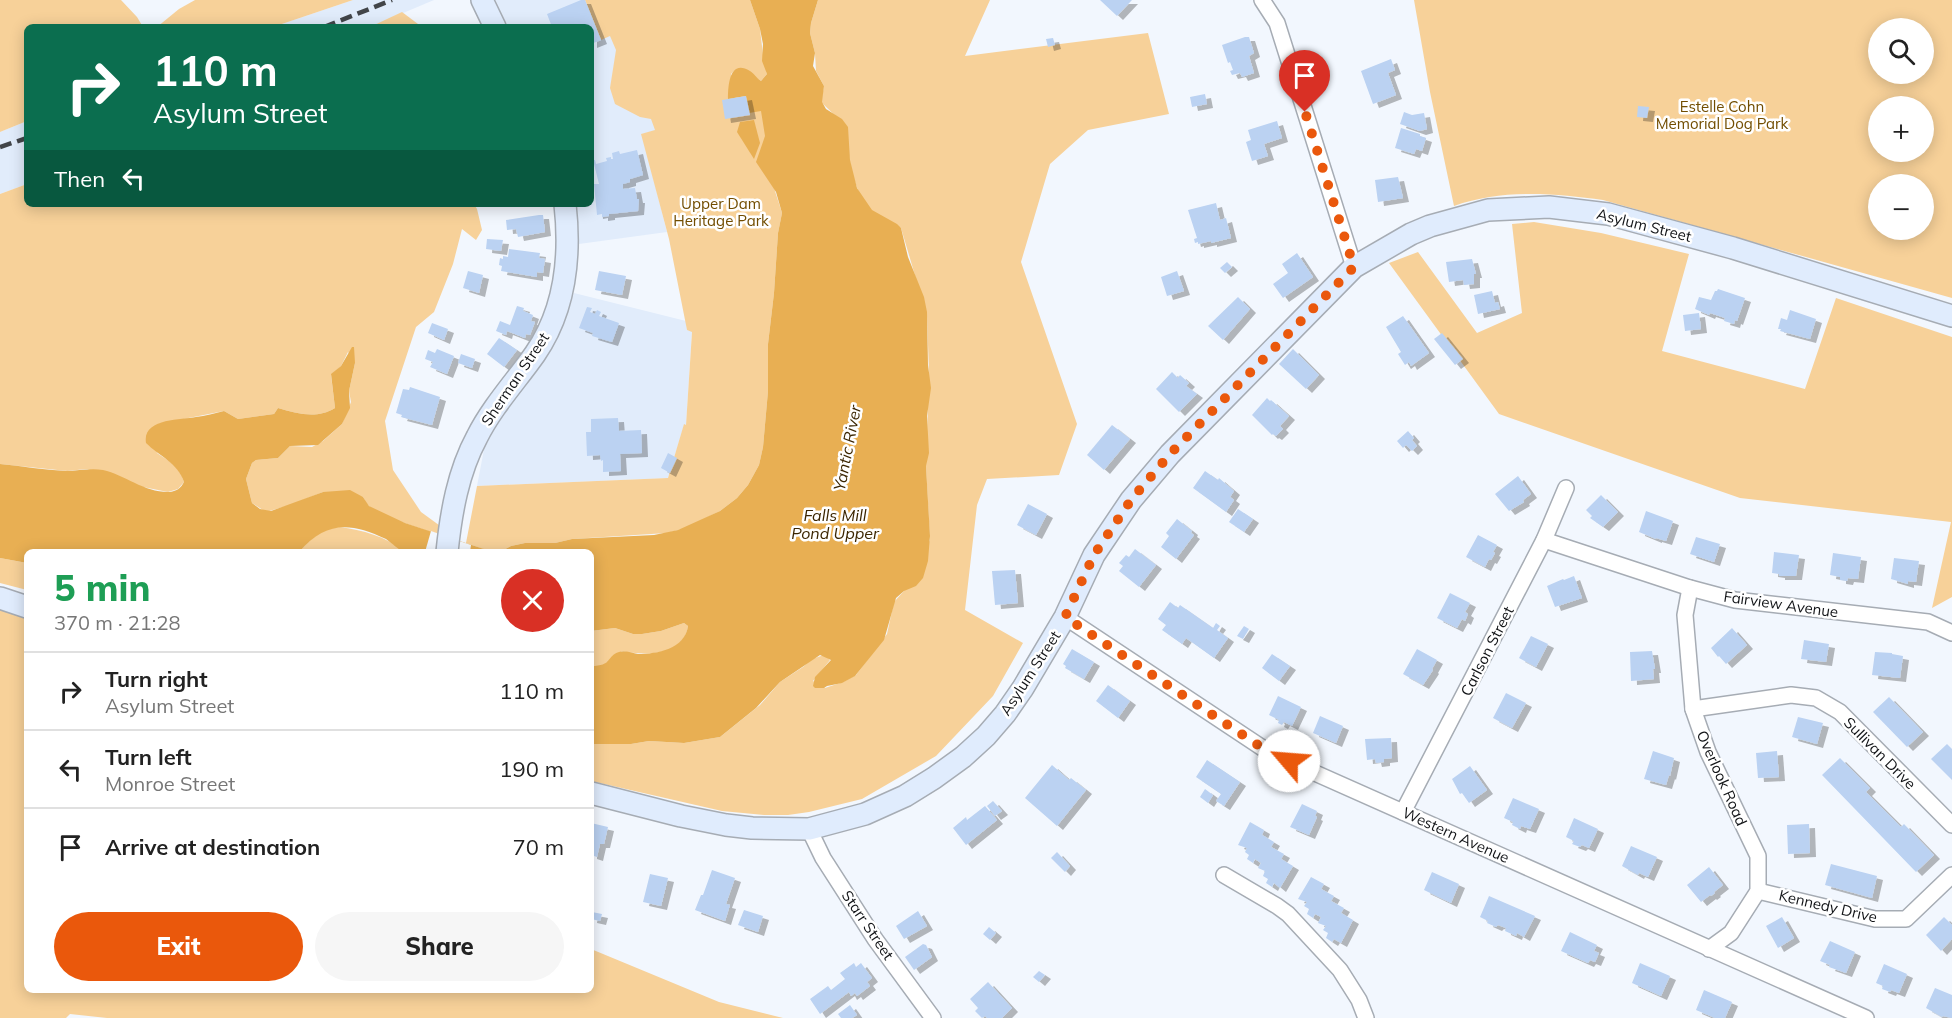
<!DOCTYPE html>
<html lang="en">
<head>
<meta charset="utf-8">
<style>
	body { margin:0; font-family:Mulish,sans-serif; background:#f6f6f6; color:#222; height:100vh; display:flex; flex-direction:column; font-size:22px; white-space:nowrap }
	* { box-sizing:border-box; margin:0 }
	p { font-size:20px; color:#767676 }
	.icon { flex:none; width:33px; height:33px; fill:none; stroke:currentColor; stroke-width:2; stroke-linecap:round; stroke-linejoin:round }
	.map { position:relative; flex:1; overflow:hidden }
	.details { position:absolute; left:24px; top:549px; width:570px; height:444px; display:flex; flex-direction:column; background:#fff; border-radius:9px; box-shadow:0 3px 15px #0003 }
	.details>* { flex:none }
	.banner { position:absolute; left:24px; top:24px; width:570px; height:183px; border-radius:9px; box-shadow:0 3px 15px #0003; background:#0b6e4f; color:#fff; overflow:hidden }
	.controls { position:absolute; left:1868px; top:18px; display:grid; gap:12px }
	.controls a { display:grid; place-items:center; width:66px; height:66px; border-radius:50%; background:#fff; box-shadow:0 3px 15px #0003; font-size:30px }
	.pin { position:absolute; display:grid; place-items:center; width:51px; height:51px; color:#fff; margin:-62px -26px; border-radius:50% 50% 50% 0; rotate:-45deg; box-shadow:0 0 6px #0007 }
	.pin .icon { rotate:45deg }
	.me { position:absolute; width:66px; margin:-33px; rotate:297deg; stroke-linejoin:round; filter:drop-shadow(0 0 4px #0008) }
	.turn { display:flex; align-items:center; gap:21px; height:126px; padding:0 30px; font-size:27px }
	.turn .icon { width:78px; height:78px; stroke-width:2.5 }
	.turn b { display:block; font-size:42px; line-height:51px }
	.then { display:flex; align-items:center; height:57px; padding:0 30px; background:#0003; gap:12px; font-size:22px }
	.round { display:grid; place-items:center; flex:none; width:63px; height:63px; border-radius:32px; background:#f6f6f6 }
	.overview { display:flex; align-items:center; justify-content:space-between; height:102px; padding:0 30px }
	h1 { font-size:36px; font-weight:800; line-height:45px; color:#1e9e55 }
	.primary-button { display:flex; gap:12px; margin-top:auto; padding:12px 30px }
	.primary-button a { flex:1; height:69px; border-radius:36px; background:#ea580c; color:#fff; font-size:24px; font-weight:800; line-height:69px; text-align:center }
	.primary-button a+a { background:#f6f6f6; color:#222 }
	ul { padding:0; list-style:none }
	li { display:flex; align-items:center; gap:18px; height:78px; padding:0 30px; border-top:2px solid #e0e0e0 }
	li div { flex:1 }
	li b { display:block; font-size:22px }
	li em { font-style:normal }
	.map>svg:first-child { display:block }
	.built { fill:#e1ecfb }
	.green { fill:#f7d199; fill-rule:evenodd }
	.water { fill:#e8af53 }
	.pier { fill:#f2f7fe }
	.building { fill:#bbd2f2; filter:url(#shadow) }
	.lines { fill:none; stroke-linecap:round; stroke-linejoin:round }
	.street-casing { stroke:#a6acb4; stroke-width:18 }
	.secondary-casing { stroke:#a6acb4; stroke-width:24 }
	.street { stroke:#fff; stroke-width:15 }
	.secondary { stroke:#e0ecfd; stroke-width:21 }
	.rail { stroke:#424549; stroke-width:4.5; stroke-dasharray:12 6; stroke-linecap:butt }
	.route { stroke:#ea580c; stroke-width:10; stroke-dasharray:0 18 }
	.labels { text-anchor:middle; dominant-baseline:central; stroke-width:5; stroke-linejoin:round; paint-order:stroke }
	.park-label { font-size:15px; fill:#724d00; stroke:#fff }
	.street-label { font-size:15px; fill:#121417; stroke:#fff }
	.water-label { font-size:16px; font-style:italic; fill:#3b2500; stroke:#fff }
</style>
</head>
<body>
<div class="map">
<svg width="1952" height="1018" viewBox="0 0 1952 1018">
	<defs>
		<filter id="shadow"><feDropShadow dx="6" dy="4" stdDeviation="0" flood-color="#0004"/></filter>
	</defs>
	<rect width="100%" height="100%" fill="#f2f7fe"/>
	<g class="built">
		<polygon points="353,0 434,0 370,27 273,27"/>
		<polygon points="495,0 606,0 696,120 642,134 667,232 579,244 577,204 591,204 591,27 508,27"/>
		<polygon points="27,121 27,184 0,194 0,132"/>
		<polygon points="574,293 686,321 687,330 692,331 686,425 684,425 668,478 477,486 486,439 504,413 552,348 566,318"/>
	</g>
	<g class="green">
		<polygon points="0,0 121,0 137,17 143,27 27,27 27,121 0,132"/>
		<polygon points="195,0 353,0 273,27 157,27 179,9"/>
		<polygon points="585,0 750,0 760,29 763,55 767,74 761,81 742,68 734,71 731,74 734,98 751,95 762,110 775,191 782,213 778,233 774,293 768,344 768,391 763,447 759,465 748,485 737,498 720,511 686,528 667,533 572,539 555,543 525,543 511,546 500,552 492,552 466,543 477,486 668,478 684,424 686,425 692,332 687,330 669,239 641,134 655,130 651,119 640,117 615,104 610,88 616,50 610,36 601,40"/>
		<path d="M818 0H990L965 56 1148 33 1169 114 1088 130 1050 164 1021 262 1077 424 1059 475 987 479 977 505 965 610 1023 643 993 696 936 756 862 799 809 812 788 815H764L722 811 591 781V744H631L649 741 684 743 720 737 760 705 780 682 803 667 812 659 824 655 830 660 813 681 825 688 843 682 856 675 887 634 894 602 904 591 930 540 926 466 929 373 927 316 901 228C892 223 880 218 872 211 851 190 848 153 846 126L821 102 824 86 816 71 815 53 810 33 811 23Z"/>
		<path d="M1414 0H1952V298L1603 200C1554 193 1501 189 1454 206L1430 92ZM1878 28H1923V74H1878ZM1878 106H1923V152H1878ZM1878 184H1923V230H1878Z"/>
		<polygon points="402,12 422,27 370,27"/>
		<path d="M27 184V204H474L477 209 482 230 476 240 462 229 453 264 434 312 416 327 385 421 393 470 421 512 443 528 441 536C424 528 380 518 368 505 366 503 365 500 363 497L323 492 290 505 266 512 252 503 246 479 252 463 256 460 278 458 290 446 312 447 323 441 342 424 351 402 349 391 355 363 348 352 341 366 331 375 335 408C317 419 298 414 278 408L274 414 238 419 224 411 158 424 151 430 157 453C169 461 180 467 184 482L178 489 168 492 143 487 87 469 67 471 0 464V194Z"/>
		<polygon points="1534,222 1601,233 1689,254 1662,351 1805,389 1836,298 1952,337 1952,597 1932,608 1951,522 1740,498 1499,414 1389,263 1418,252 1477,333 1522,313 1512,224"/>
		<path d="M339 527C363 530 385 536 405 552H299C310 539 321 529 339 527Z"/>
		<polygon points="0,558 27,563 27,590 0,583"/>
		<polygon points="0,607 27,616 27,990 591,990 591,949 719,1002 783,1018 107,1018 70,1014 66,1018 0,1018"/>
		<path d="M684 623 688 626C684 656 644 656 622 651L602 666H591V631L615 628 633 634H642L661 631Z"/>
	</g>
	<g class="water">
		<path d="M750 0H818L811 23 810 33 815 53 813 66 824 86 822 102 826 109 842 119 848 127 850 160 857 188 872 210 897 224 901 228 908 257 924 297 927 312 928 365 931 388 927 416 929 453 926 466 930 536 928 561 923 578 916 586 904 591 896 598 884 640 855 676 842 683 827 686 824 688H815L813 686 815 677 831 660 820 655 780 682 756 708 720 737 684 743 649 741 631 744H591V666C613 666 606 656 619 652 624 650 632 653 638 654 657 654 685 649 688 626L684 623 661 631 642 634H633L615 628 591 631V552H500L511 546 525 543H555L572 539 654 535 678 530 720 511 737 498 748 485 759 465 763 447 768 391V344L774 293 778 233 782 213 776 192 756 162 765 136 761 111 749 113 746 96 728 99C728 87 729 58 750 71 755 74 756 78 761 81L767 74 762 61 763 44 760 29Z"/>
		<polygon points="754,120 760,143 754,159 737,132 740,122"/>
		<path d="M352 347H354L355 363 349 391 350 408 342 424 318 445 290 446 278 458 256 460 252 463 246 479 252 503 260 509 271 511 323 492 350 490 363 497 369 506 405 523 493 552C470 552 447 552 423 552 418 552 410 554 405 552 398 550 392 543 386 539 350 522 326 521 299 552H27V563L0 558V464C22 466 44 470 66 471 78 471 90 468 103 470 125 475 145 493 170 492 177 491 181 488 184 482 178 463 159 456 146 443 142 418 181 420 196 417 205 416 215 413 224 411L238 419 274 414 278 408C298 414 317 419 335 408L331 374 341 366Z"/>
	</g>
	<polygon class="pier" points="431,531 471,545 470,552 425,552"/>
	<g class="building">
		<polygon points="581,0 585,0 601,40 591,44 591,27 552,27 547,14"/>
		<polygon points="1100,0 1132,0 1117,16"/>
		<polygon points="1245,37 1249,37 1254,53 1249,56 1254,73 1242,77 1240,73 1232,75 1230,71 1233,70 1230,62 1228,63 1222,45"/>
		<polygon points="1053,38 1055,45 1048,47 1046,39"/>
		<polygon points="1391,59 1395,70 1388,73 1396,95 1373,104 1361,71"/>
		<polygon points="1205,94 1207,104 1192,107 1190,97"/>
		<polygon points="746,96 750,115 725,119 722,100"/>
		<polygon points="1638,106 1649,107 1647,118 1637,117"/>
		<polygon points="1404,112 1412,115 1424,113 1427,129 1420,131 1400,124"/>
		<polygon points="1277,121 1282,138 1264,144 1268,156 1252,161 1246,142 1251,140 1248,130"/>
		<polygon points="1401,128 1420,134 1420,136 1426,138 1422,151 1416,149 1414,154 1395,148"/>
		<polygon points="637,150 643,175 630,179 630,182 623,184 623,189 635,188 637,199 639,199 638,211 609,214 609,216 602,217 602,214 597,215 594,184 599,184 593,160 595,160 596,164 607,161 606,158 611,157 611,159 613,159 612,153 619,151 620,154"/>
		<polygon points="1398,177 1403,198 1378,202 1375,180"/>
		<polygon points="1216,203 1220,220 1226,218 1231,238 1211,243 1211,241 1198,244 1198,242 1195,243 1194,239 1197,238 1188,210"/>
		<polygon points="539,215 543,215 545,232 518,237 516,229 507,230 506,220"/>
		<polygon points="487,239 503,240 501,251 486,249"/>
		<polygon points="509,249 540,253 539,258 545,259 543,273 537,272 537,277 501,271 502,266 499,265 500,258 503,259 503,256 508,257"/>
		<polygon points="1297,253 1313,277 1283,298 1273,284 1288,273 1282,264"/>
		<polygon points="1472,259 1476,274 1474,274 1474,284 1464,285 1463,280 1449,282 1446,262"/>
		<polygon points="1227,262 1232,267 1225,273 1220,268"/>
		<polygon points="468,271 483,275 479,293 463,288"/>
		<polygon points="599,271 626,276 622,295 595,290"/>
		<polygon points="1177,271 1184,291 1167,296 1161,277"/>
		<polygon points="1718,289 1745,298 1737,321 1735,320 1734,324 1724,321 1725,318 1710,313 1709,315 1695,309 1699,297 1711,300 1715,291 1717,291"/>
		<polygon points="1492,291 1495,303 1498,302 1500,309 1478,314 1474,295"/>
		<polygon points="1238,297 1250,309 1223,340 1208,326"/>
		<polygon points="517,306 524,308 523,311 533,315 531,321 535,322 530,335 526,334 525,338 507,331 506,335 496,331 500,321 510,325"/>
		<polygon points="587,307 592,308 590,312 595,314 597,310 601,312 599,316 619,323 612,342 592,336 593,333 579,328"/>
		<polygon points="1790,310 1816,319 1810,339 1780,331 1781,329 1778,329 1781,318 1787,320"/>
		<polygon points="1699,313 1701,329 1685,331 1683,315"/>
		<polygon points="1403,316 1429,353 1411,366 1409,362 1405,365 1398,354 1401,352 1386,327"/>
		<polygon points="432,323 448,329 444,340 428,333"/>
		<polygon points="1442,333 1463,359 1455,365 1434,339"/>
		<polygon points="499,338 517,350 504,367 487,354"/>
		<polygon points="437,349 454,356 447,374 430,367 433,362 425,359 428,350 435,353"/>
		<polygon points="1293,349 1319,375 1306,389 1279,364"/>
		<polygon points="461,354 475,359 472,368 458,363"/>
		<polygon points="1172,372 1178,378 1180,375 1189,383 1186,386 1197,394 1179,412 1156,389"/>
		<polygon points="410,387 440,397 432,425 401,417 402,415 396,413 403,389 409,390"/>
		<polygon points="1267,398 1270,401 1271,400 1289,416 1280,426 1283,429 1276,436 1273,434 1272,435 1252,415"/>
		<polygon points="618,418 619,431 641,430 642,453 620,454 621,471 603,472 603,460 601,461 600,455 587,456 586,432 591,432 591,419"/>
		<polygon points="1112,425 1130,439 1104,470 1087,455"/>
		<polygon points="1408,431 1414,438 1412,440 1417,446 1412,451 1406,445 1403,448 1397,441"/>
		<polygon points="668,453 677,458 670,473 661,468"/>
		<polygon points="1205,471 1218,480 1219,478 1234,491 1230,497 1234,500 1226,512 1193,488"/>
		<polygon points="1518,476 1531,494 1523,500 1524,502 1509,511 1495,494"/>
		<polygon points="1601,495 1618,512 1603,527 1590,518 1592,516 1586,510"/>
		<polygon points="1028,504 1047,514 1036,535 1017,525"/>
		<polygon points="1238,509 1253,519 1244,532 1229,522"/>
		<polygon points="1646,511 1673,521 1666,541 1656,538 1656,539 1639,532"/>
		<polygon points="1177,519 1192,531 1191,533 1194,535 1176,559 1161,547 1169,536 1166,533"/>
		<polygon points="1478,535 1497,545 1493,552 1495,553 1491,560 1489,559 1485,567 1466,557"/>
		<polygon points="1696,537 1720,544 1714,562 1690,554"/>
		<polygon points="1135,549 1156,565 1139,587 1119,571 1123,566 1119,563 1126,555 1129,557"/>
		<polygon points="1774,552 1799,555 1796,576 1779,576 1779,574 1772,573"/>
		<polygon points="1833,553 1861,557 1858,579 1848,578 1847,581 1840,580 1840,577 1830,575"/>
		<polygon points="1894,558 1919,561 1916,582 1908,581 1908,584 1891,579"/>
		<polygon points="1015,570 1018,603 995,605 992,571"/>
		<polygon points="1574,576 1582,598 1555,607 1547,586 1563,579 1564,580"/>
		<polygon points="1450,593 1470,603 1465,612 1468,614 1465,621 1462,619 1457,628 1437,618"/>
		<polygon points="1170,602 1178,608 1180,605 1213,628 1216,623 1220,626 1217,630 1228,638 1214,658 1186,638 1182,644 1162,630 1166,625 1158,619"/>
		<polygon points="1244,626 1249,629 1243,639 1237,636"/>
		<polygon points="1732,628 1747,645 1726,664 1719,656 1718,657 1711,648"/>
		<polygon points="1531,636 1548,644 1536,667 1519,658"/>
		<polygon points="1804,640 1829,644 1826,662 1801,659"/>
		<polygon points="1072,649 1094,662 1084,679 1065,668 1066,666 1063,664"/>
		<polygon points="1417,649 1437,660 1432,669 1433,670 1423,685 1403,674"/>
		<polygon points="1652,651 1655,669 1653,669 1654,679 1631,681 1630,652"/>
		<polygon points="1875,652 1892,653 1892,654 1903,656 1900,678 1872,675"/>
		<polygon points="1272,654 1290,666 1279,681 1262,668"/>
		<polygon points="1108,685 1130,701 1118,718 1096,701"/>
		<polygon points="1506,693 1526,703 1512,728 1493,718"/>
		<polygon points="1278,696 1301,707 1292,726 1284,722 1282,725 1278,723 1279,720 1269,715"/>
		<polygon points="1889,697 1923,732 1907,747 1873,712"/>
		<polygon points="1320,716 1343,726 1336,743 1313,733"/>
		<polygon points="1798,717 1823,723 1817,744 1792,737"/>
		<polygon points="1391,738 1392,758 1384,759 1384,762 1376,763 1375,759 1367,760 1365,739"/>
		<polygon points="1947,744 1952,749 1952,780 1931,759"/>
		<polygon points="1653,751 1674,758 1670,776 1669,775 1666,785 1644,779"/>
		<polygon points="1777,751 1779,777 1758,778 1756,753"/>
		<polygon points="1840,758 1870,788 1866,792 1901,827 1904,824 1934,855 1916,872 1822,775"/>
		<polygon points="1207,760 1240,782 1224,806 1216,801 1221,794 1196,777"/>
		<polygon points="1052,765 1069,780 1071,778 1086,790 1057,826 1025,798"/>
		<polygon points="1470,766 1487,790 1469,803 1462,793 1460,794 1452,779"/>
		<polygon points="1205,789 1213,795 1208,803 1200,797"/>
		<polygon points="1513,798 1539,809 1530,829 1521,826 1520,829 1512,825 1513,822 1504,818"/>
		<polygon points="993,801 1002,811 995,816 987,806"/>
		<polygon points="1302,804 1317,811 1315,816 1317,817 1309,835 1290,827"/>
		<polygon points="985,806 997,820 966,845 953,828 966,817 967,820"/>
		<polygon points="1574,818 1598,829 1589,848 1582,845 1580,847 1572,844 1574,841 1566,837"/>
		<polygon points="1250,822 1264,830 1262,835 1274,842 1271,847 1284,854 1281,859 1293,866 1280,888 1274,883 1272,887 1266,883 1268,879 1263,876 1265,871 1258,868 1261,863 1255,859 1253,863 1247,859 1249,855 1245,852 1247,848 1238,845"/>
		<polygon points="591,823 608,827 604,844 600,844 597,857 591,855"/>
		<polygon points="1809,824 1810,853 1788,854 1787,825"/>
		<polygon points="1631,846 1657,857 1648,877 1639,873 1638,875 1622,866"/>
		<polygon points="1057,852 1070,866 1065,872 1051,858"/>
		<polygon points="1831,864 1877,876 1872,898 1825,885"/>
		<polygon points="1709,867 1723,885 1714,892 1715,893 1711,896 1710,895 1701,902 1687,885"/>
		<polygon points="712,870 735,878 726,904 730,905 725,921 695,910 701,895 703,895"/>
		<polygon points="1432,872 1459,884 1451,903 1424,890"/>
		<polygon points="650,874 668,878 661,906 643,902"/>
		<polygon points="1311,877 1324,884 1321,889 1334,896 1331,901 1344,908 1341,913 1353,920 1341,943 1334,939 1332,942 1326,938 1328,933 1323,930 1326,926 1318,923 1321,917 1315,914 1313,918 1307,914 1309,909 1304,906 1307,902 1298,899"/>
		<polygon points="1489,896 1535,916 1524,937 1517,933 1516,936 1505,931 1506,928 1498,925 1496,927 1487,923 1488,921 1480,917"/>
		<polygon points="744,910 763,916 758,932 738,925"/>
		<polygon points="918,911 927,926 904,939 896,926"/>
		<polygon points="592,912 602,914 600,921 591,919"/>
		<polygon points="1782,917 1794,938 1778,948 1766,926"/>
		<polygon points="1944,917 1952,925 1952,939 1941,951 1926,935"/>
		<polygon points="989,927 996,933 990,940 983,934"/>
		<polygon points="1570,932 1597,945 1594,951 1599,953 1595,962 1590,960 1588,963 1561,951"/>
		<polygon points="1830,941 1855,952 1846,973 1829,967 1830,965 1820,961"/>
		<polygon points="923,944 926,945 932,957 914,970 905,957"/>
		<polygon points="854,963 856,967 861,963 872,978 867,982 870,986 857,996 855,993 851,996 849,992 820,1014 810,999 828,986 831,990 845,979 840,973"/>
		<polygon points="1640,963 1670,976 1661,996 1632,983"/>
		<polygon points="1884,964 1907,974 1899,993 1891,990 1890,992 1882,989 1883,986 1876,983"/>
		<polygon points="1039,971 1045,975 1039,982 1033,977"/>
		<polygon points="988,982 1012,1008 1002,1018 987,1018 985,1016 982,1018 975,1011 978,1008 970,999"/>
		<polygon points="1935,988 1952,995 1952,1018 1943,1016 1942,1017 1926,1008"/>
		<polygon points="1704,990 1732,1002 1725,1018 1715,1018 1696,1010"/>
		<polygon points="850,1005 857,1015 852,1018 841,1018 838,1014"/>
	</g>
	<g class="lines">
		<defs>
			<g id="street">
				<polyline points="1262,0 1277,23 1354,267"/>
				<polyline points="1544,540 1690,588 1735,600 1928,622 1952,633"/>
				<polyline points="1690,588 1685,615 1693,709 1708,752 1758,856 1758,891 1731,933 1709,949"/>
				<polyline points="1065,617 1270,753 1866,1018"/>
				<polyline points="1693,709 1791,695 1816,698 1840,712 1952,825"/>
				<polyline points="1403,812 1544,540 1566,488"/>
				<polyline points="809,829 823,858 875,939 933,1018"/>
				<polyline points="1224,875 1277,906 1288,914 1340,970 1359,1000 1366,1018"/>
				<polyline points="1758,891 1875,919 1906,919 1952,875"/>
			</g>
			<g id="secondary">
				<polyline points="482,0 495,27"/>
				<path d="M447 552C451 513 458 472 477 437 492 407 516 381 535 354 566 309 571 257 565 204"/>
				<polyline points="0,598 27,607"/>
				<polyline points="591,793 681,816 726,825 752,828 809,829 865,814 905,796 934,778 963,757 986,736 1005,714 1023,688 1065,617 1094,555 1131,500 1170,454 1354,267 1411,234 1430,226 1488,210 1549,207 1608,214 1733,248 1952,316"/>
			</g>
		</defs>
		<use href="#street" class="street-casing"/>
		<use href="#secondary" class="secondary-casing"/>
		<use href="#street" class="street"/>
		<use href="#secondary" class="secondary"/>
		<g class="rail">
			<polyline points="324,27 392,0"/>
			<polyline points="0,147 27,138"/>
		</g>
	</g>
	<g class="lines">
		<polyline class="route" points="1289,761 1270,753 1065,617 1094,555 1131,500 1170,454 1354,267 1305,112"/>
	</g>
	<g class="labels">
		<g class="park-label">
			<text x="1722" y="106">Estelle Cohn<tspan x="1722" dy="17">Memorial Dog Park</tspan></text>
			<text x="721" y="203">Upper Dam<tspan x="721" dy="17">Heritage Park</tspan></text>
		</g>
		<g class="street-label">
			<text transform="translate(1644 225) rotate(14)">Asylum Street</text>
			<text transform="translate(515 379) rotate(-56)">Sherman Street</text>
			<text transform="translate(1781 604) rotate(8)">Fairview Avenue</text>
			<text transform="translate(1487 651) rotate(-63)">Carlson Street</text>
			<text transform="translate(1030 673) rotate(-57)">Asylum Street</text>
			<text transform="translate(1880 753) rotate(45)">Sullivan Drive</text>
			<text transform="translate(1722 778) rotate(66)">Overlook Road</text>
			<text transform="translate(1456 835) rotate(24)">Western Avenue</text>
			<text transform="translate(1828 906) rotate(13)">Kennedy Drive</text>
			<text transform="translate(868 925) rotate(56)">Starr Street</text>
		</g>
		<g class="water-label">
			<text transform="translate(847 448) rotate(-79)">Yantic River</text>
			<text x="835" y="515">Falls Mill<tspan x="835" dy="18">Pond Upper</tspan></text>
		</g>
	</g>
</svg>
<div class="controls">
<a><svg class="icon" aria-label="search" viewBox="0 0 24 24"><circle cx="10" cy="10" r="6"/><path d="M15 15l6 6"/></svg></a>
<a>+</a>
<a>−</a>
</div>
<div class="pin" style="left:1305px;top:112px;background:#d93025"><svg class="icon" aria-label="arrive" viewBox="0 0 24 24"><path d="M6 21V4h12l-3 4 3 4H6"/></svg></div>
<svg class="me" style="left:1289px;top:761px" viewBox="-20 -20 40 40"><circle r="19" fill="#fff"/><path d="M0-13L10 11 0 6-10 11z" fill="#ea580c"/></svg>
<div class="banner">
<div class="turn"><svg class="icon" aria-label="right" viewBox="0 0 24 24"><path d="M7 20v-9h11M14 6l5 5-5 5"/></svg><div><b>110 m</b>Asylum Street</div></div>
<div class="then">Then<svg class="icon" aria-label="left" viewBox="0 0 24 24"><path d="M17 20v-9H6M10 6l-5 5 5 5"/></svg></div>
</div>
<section class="details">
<div class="overview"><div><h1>5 min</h1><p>370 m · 21:28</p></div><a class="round" style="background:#d93025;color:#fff"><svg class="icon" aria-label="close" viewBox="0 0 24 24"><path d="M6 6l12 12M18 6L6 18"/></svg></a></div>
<ul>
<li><svg class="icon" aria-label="right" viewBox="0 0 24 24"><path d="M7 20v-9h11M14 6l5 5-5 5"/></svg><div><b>Turn right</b><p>Asylum Street</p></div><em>110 m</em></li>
<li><svg class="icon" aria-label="left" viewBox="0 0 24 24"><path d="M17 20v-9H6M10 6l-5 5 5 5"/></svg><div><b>Turn left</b><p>Monroe Street</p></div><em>190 m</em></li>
<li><svg class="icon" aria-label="arrive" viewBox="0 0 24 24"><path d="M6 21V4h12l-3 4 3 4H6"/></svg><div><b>Arrive at destination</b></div><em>70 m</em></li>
</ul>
<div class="primary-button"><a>Exit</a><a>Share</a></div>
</section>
</div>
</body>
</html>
